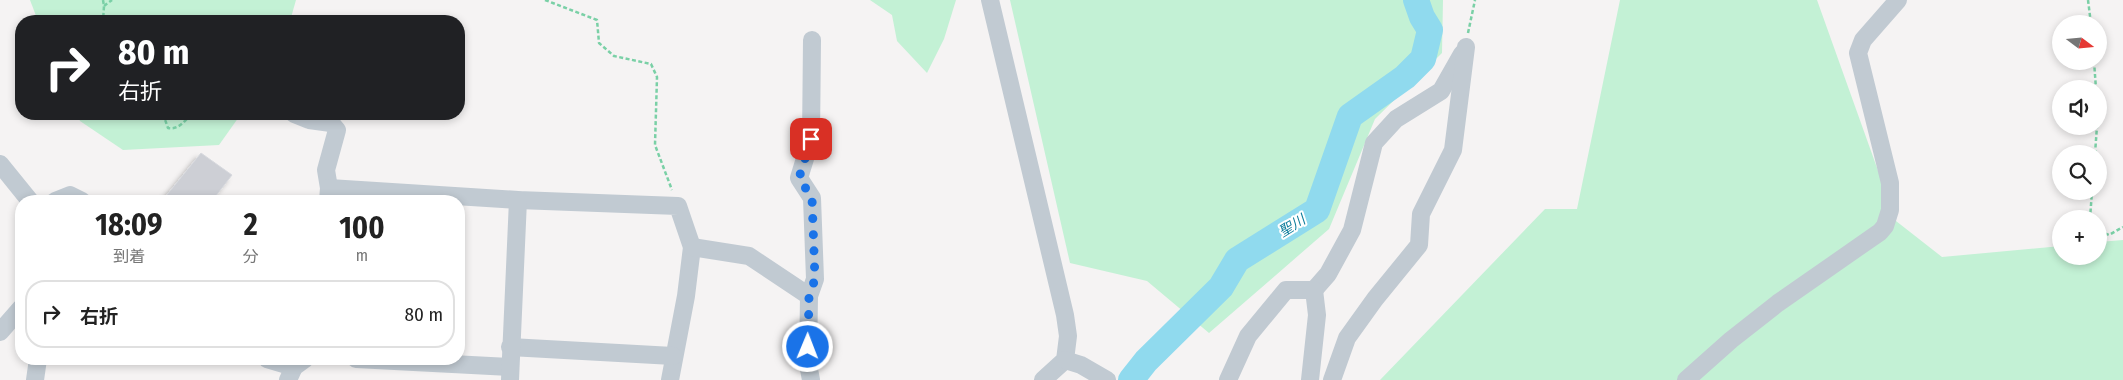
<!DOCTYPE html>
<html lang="ja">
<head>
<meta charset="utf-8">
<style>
	body { margin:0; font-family:"Fira Sans Condensed","Noto Sans JP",sans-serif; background:#f6f6f6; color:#222; height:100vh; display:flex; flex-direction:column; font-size:19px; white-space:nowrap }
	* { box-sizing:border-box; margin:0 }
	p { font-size:16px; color:#767676 }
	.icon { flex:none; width:28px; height:28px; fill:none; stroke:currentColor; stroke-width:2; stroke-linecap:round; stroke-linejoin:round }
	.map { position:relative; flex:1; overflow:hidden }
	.sheet { position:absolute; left:15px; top:195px; width:450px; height:170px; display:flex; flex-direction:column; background:#fff; border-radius:20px; box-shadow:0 2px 8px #0003 }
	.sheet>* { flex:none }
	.hud { position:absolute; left:15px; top:15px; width:450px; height:105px; border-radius:20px; box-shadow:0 2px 8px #0003; background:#202124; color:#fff; overflow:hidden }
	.needle { width:32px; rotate:106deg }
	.tools { position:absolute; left:2052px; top:15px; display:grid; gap:10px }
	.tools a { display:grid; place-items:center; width:55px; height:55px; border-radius:50%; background:#fff; box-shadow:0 2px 8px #0003; font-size:25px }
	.pin { position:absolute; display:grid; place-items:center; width:42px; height:42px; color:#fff; margin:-21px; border-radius:10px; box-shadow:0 2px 8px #0006 }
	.me { position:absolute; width:55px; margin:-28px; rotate:1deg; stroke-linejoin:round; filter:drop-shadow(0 0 4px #0008) }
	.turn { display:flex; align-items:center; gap:18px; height:105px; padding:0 20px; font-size:22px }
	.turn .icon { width:65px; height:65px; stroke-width:2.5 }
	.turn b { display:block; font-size:35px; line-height:42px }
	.eta { display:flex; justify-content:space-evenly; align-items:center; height:85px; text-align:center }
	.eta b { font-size:30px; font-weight:700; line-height:35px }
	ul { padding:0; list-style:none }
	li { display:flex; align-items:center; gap:15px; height:68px; margin:0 10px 8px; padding:0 10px; border:2px solid #e0e0e0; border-radius:20px }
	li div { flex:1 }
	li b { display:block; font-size:19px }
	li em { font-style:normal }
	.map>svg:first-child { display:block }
	.green { fill:#c3f1d5 }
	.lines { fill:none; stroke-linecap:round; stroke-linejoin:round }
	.river { stroke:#90daee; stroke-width:26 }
	.building { fill:#cdcfd5; stroke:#d7d9de; filter:url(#shadow) }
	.path { stroke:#7ad0a6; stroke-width:2.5; stroke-dasharray:4 2.5; stroke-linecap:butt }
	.minor { stroke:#c1cad2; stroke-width:18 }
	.route { stroke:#1a73e8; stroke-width:9; stroke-dasharray:0 16.2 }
	.labels { text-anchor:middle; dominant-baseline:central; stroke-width:4; stroke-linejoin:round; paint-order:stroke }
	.water-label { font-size:14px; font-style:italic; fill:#0c7c9b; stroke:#fff }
</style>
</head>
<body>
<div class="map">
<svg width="2123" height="380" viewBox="0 0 2123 380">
	<defs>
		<filter id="shadow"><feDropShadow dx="-4.5" dy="4.5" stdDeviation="2.5" flood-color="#0004"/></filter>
	</defs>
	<rect width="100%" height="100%" fill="#f5f3f3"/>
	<g class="green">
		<polygon points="30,0 296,0 290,21 38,21"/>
		<polygon points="870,0 956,0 944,39 927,73 897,41 892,15"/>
		<polygon points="1010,0 1443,0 1442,53 1375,119 1329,229 1209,333 1147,281 1070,263"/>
		<polygon points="1620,0 1817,0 1896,221 1942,257 2061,246 2061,256 2099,256 2099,242 2123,240 2123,380 1380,380 1545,209 1577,209"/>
		<polygon points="77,114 241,114 219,145 123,150 80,121"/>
	</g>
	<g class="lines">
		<polyline class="river" points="1131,380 1146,361 1221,287 1237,260 1317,210 1350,116 1405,77 1423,59 1430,30 1422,17 1416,0"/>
	</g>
	<polygon class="building" points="201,153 232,175 212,201 173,201 166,196"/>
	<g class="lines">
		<g class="path">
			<polyline points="103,0 104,6 103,21"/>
			<polyline points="545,0 597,20 599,43 614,56 651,64 657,77 655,145 672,190"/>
			<polyline points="2088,0 2091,24"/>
			<polyline points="104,6 112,0"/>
			<polyline points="1468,33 1475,0"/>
			<polyline points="2094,61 2096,89"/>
			<path d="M163 114 168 128C179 130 184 121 192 114"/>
			<polyline points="2095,154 2097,126"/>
			<polyline points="2090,219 2092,191"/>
			<polyline points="2099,231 2109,235 2123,227"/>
		</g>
		<g class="minor">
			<polyline points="990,0 1065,315 1068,336 1065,360 1043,380"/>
			<polyline points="294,114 309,120 331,123 337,130 326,170 329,188 328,201"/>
			<polyline points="0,164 30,201"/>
			<polyline points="329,188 518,200 678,206 692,247 686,296 670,380"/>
			<polyline points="55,201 70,195 82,201"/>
			<polyline points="692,247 749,256 809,296"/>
			<polyline points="1314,290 1328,274 1352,230 1374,143 1396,119 1441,91 1462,54"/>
			<polyline points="0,332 21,308"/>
			<polyline points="510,347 673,356"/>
			<polyline points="267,359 294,367"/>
			<polyline points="356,359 510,367"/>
			<polyline points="1065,360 1081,365 1107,380"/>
			<polyline points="35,380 38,359"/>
			<polyline points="288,380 294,367 305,359"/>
			<polyline points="510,380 518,200"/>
			<polyline points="811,380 808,364 809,296 815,279 812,198 799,178 811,139 812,40"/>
			<polyline points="1228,380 1248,336 1286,290 1314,290 1317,315 1310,380"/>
			<polyline points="1332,380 1347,338 1375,299 1419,245 1421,214 1453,150 1466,47"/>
			<polyline points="1686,380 1731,340 1778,303 1880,232 1885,226 1890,210 1890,183 1858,53 1863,40 1898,0"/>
		</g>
	</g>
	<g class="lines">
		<polyline class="route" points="808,347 809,296 815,279 812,198 799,178 811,139"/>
	</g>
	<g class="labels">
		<g class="water-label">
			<text transform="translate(1292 226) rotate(-32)">聖川</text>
		</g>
	</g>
</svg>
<div class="tools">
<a><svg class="needle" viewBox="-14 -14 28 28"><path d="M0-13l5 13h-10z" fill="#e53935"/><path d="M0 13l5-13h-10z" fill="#767676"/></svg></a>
<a><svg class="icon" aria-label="sound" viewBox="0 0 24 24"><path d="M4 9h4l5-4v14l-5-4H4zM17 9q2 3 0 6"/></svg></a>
<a><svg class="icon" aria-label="search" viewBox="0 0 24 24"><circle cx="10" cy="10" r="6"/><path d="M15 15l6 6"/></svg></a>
<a>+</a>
</div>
<div class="pin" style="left:811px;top:139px;background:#d93025"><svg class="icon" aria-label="arrive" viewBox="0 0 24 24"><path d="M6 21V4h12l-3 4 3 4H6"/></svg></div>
<svg class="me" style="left:808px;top:347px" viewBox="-20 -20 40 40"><circle r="17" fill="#1a73e8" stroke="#fff" stroke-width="3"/><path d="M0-11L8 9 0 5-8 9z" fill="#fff"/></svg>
<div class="hud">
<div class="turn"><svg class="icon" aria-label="right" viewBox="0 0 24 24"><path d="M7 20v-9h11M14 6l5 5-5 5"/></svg><div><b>80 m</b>右折</div></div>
</div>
<section class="sheet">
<div class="eta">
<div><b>18:09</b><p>到着</p></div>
<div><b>2</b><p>分</p></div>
<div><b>100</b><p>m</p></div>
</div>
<ul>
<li><svg class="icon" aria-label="right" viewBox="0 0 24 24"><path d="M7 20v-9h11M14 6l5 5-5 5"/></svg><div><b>右折</b></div><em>80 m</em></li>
</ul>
</section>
</div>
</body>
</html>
